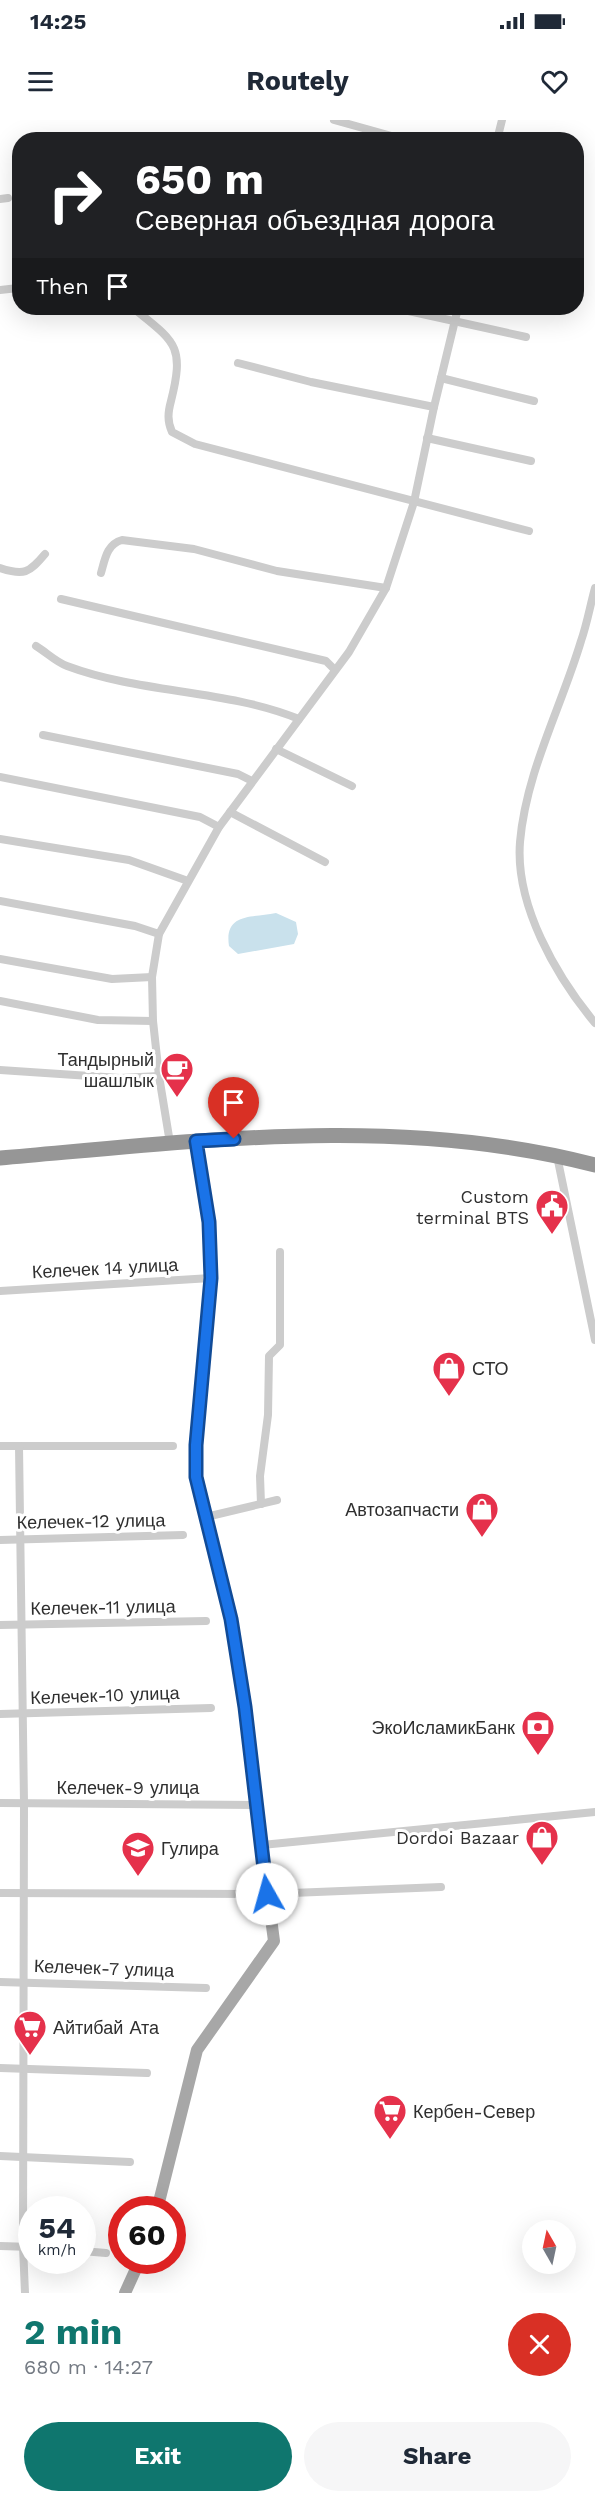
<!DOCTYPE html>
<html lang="en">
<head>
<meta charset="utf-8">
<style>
	body { margin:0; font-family:"Work Sans",sans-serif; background:#f6f6f7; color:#1f2937; height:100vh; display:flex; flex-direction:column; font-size:22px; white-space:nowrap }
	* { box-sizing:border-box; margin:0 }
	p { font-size:20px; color:#747a83 }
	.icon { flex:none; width:33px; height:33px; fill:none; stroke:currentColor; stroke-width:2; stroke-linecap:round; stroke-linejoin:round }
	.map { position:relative; height:2173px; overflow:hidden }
	.details { display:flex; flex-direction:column; background:#fff; flex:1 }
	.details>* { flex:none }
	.hud { position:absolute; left:12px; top:12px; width:572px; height:183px; border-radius:24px; box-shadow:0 6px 24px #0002; background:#202124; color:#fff; overflow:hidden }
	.needle { width:39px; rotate:351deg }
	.controls { position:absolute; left:522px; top:2100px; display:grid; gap:12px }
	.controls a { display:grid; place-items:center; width:54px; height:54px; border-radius:50%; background:#fff; box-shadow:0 6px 24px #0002; font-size:30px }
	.speed { position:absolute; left:18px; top:2076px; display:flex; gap:12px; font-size:30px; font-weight:700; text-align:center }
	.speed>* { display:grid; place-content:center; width:78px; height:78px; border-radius:50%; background:#fff; box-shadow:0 6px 24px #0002; line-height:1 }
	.speed small { font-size:15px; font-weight:400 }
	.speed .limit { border:9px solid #d22; background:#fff; color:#111 }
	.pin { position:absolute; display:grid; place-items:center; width:51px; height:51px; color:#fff; margin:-62px -26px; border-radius:50% 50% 50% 0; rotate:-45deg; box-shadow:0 0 6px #0007 }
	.pin .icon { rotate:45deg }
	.me { position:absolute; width:66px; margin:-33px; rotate:353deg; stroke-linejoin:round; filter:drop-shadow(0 0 4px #0008) }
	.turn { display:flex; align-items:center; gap:21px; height:126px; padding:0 24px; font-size:27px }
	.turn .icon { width:78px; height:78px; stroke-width:2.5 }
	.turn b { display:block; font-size:42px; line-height:51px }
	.then { display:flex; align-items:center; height:57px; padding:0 24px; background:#0003; gap:12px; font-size:22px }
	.round { display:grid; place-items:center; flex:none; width:63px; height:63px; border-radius:32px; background:#f6f6f7 }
	.headline { display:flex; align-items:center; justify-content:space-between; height:102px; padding:0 24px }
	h1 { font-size:36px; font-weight:700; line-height:45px; color:#0f766e }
	.cta { display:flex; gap:12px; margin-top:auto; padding:12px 24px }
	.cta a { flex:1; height:69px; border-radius:36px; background:#0f766e; color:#fff; font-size:24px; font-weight:700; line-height:69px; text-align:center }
	.cta a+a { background:#f6f6f7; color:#1f2937 }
	.status { display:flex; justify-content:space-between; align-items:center; height:42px; padding:0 30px; background:#fff; direction:ltr }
	.status svg { height:16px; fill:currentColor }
	header { display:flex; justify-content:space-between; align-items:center; height:78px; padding:0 24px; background:#fff; font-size:27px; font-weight:700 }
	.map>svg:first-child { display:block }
	.water { fill:#c9e1ec }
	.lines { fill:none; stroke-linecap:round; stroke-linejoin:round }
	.street { stroke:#ccc; stroke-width:8 }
	.primary { stroke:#a7a7a7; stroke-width:12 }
	.highway { stroke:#969696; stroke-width:15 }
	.route-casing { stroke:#114b97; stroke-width:15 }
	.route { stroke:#1a73e8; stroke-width:10 }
	.labels { text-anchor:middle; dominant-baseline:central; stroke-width:6; stroke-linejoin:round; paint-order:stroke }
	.poi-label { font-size:18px; fill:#2f2f2f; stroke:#fff; text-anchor:end }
	.street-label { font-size:18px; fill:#2f2f2f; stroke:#fff }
</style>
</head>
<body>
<div class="status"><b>14:25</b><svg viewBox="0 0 49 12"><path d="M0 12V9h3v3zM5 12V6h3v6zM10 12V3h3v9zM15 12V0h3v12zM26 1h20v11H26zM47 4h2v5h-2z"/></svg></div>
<header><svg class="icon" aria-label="menu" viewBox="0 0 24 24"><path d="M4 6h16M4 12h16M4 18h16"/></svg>Routely<svg class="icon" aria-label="heart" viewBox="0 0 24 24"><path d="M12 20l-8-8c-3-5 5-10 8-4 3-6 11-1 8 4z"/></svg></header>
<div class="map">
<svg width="595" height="2173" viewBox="0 0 595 2173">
	<rect width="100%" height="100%" fill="#fff"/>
	<path class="water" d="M276 793 296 802 298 814 294 824 238 834 229 826C224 793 251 798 276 793Z"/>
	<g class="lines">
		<g class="street">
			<polyline points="334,0 406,20"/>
			<polyline points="497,20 502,0"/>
			<polyline points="0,79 8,78"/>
			<polyline points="0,170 18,168"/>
			<path d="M133 188C175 222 185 225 171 281 168 292 167 301 172 312L195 324 529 411"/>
			<polyline points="395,188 526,217"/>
			<polyline points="238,243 311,262 434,287"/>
			<polyline points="441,258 534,281"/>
			<polyline points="427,318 531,341"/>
			<path d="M0 448C24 456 29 453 45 434"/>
			<path d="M101 453C105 439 107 424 122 420L194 429 277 451 386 468"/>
			<path d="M595 468C590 486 587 504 581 521 561 588 526 652 520 722 515 785 556 856 595 903"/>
			<polyline points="61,479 326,541 334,549"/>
			<path d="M36 526C46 532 56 542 67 546 142 574 225 569 299 599"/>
			<polyline points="43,615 238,654 252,661"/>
			<polyline points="276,629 352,666"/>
			<polyline points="0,657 200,697 219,707"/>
			<polyline points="230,692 325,742"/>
			<polyline points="0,719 129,740 188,761"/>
			<polyline points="0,781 135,806 159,814"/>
			<polyline points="0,839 112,859 152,857"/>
			<polyline points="0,881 98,900 153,901"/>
			<polyline points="0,950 120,958 159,956"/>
			<polyline points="170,1023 159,956 153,901 152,857 159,814 219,707 349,532 386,468 414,382 434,287 458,188"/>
			<polyline points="557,1036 595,1220"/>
			<polyline points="0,1171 211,1158"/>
			<polyline points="0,1326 173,1326"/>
			<polyline points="19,1326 24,1683 23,2126 25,2173"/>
			<polyline points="261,1384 260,1356 268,1295 269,1236 280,1225 280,1132"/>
			<polyline points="206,1397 277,1380"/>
			<polyline points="0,1420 183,1415"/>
			<polyline points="0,1505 206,1501"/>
			<polyline points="0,1594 211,1588"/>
			<polyline points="0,1683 256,1685"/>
			<polyline points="262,1725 595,1692"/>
			<polyline points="0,1773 267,1774 441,1767"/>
			<polyline points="0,1862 206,1868"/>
			<polyline points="0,1948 147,1953"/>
			<polyline points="0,2036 130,2042"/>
			<polyline points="0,2126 32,2127"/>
			<polyline points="82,2131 106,2133"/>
		</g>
		<g class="primary">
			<polyline points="157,2090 197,1930 274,1821 256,1685 245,1587 231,1499 197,1357 196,1325 211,1158 209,1103 196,1021"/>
			<polyline points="125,2173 140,2140"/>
		</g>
		<path class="highway" d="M0 1038C198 1021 400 994 595 1045"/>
	</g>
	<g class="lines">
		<defs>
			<polyline id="route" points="234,1019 196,1021 209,1102 211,1158 196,1325 196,1357 231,1499 245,1587 267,1774"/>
		</defs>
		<use href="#route" class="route-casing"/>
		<use href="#route" class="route"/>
	</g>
	<defs>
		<symbol id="cafe-pin" viewBox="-11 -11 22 30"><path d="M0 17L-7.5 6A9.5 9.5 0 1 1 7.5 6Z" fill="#e5314b" stroke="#fff"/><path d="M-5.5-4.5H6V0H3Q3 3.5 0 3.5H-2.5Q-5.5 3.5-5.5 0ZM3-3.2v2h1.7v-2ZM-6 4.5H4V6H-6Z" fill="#fff"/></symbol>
		<symbol id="civic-pin" viewBox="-11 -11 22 30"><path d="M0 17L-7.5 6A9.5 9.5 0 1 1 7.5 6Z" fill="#e5314b" stroke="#fff"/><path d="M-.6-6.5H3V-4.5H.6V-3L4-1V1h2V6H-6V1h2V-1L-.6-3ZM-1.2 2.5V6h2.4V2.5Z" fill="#fff"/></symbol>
		<symbol id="shop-pin" viewBox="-11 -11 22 30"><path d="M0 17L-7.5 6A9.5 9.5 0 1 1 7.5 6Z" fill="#e5314b" stroke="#fff"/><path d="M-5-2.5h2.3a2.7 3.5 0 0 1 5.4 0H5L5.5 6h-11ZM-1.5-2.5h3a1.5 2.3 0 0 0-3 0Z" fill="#fff"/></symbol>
		<symbol id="bank-pin" viewBox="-11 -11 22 30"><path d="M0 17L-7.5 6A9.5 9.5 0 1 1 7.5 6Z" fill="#e5314b" stroke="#fff"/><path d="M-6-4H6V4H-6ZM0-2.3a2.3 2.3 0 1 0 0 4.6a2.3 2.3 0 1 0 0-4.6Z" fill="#fff"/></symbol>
		<symbol id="school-pin" viewBox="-11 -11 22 30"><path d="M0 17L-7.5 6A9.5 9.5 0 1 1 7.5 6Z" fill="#e5314b" stroke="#fff"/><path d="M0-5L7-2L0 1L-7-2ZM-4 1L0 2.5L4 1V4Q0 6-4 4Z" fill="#fff"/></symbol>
		<symbol id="supermarket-pin" viewBox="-11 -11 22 30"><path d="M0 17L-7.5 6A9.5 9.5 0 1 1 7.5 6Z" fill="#e5314b" stroke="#fff"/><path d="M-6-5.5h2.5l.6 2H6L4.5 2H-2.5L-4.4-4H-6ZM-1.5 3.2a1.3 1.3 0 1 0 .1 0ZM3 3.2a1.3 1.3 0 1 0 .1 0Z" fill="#fff"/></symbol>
	</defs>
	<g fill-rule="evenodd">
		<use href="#cafe-pin" x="158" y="930" width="38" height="52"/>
		<use href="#civic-pin" x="533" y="1067" width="38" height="52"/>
		<use href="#shop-pin" x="430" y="1229" width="38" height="52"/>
		<use href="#shop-pin" x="463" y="1370" width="38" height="52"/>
		<use href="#bank-pin" x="519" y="1588" width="38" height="52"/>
		<use href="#shop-pin" x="523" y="1698" width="38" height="52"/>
		<use href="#school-pin" x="119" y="1709" width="38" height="52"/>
		<use href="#supermarket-pin" x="11" y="1888" width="38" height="52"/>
		<use href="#supermarket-pin" x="371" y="1972" width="38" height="52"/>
	</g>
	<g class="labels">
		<g class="poi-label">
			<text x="154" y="939">Тандырный<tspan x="154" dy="21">шашлык</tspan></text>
			<text x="529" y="1076">Custom<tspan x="529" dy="21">terminal BTS</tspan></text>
			<text x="472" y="1248" text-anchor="start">СТО</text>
			<text x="459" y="1389">Автозапчасти</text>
			<text x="515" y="1607">ЭкоИсламикБанк</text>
			<text x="519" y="1717">Dordoi Bazaar</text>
			<text x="161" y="1728" text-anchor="start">Гулира</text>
			<text x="53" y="1907" text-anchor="start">Айтибай Ата</text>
			<text x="413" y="1991" text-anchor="start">Кербен-Север</text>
		</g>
		<g class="street-label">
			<text transform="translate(105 1148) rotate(-3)">Келечек 14 улица</text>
			<text transform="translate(91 1401) rotate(-1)">Келечек-12 улица</text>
			<text transform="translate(103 1487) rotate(-1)">Келечек-11 улица</text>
			<text transform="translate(105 1575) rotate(-2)">Келечек-10 улица</text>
			<text x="128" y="1667">Келечек-9 улица</text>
			<text transform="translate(104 1848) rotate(2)">Келечек-7 улица</text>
		</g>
	</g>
</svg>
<div class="controls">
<a><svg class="needle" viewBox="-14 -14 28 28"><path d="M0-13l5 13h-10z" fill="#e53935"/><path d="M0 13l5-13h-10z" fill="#747a83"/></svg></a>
</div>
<div class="speed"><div>54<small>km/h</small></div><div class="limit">60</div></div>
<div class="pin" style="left:234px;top:1019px;background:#d93025"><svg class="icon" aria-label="arrive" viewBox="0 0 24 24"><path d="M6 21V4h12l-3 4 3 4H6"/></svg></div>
<svg class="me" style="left:267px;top:1774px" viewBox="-20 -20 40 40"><circle r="19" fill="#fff"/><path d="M0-13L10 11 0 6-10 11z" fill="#1a73e8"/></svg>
<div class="hud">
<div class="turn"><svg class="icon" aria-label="right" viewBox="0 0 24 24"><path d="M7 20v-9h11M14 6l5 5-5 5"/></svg><div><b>650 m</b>Северная объездная дорога</div></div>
<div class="then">Then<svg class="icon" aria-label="arrive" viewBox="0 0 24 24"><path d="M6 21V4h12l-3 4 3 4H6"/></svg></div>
</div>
</div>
<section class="details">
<div class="headline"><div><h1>2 min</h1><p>680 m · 14:27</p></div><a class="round" style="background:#d93025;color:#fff"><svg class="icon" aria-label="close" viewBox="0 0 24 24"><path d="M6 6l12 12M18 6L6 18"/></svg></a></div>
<div class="cta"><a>Exit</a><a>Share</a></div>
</section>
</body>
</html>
